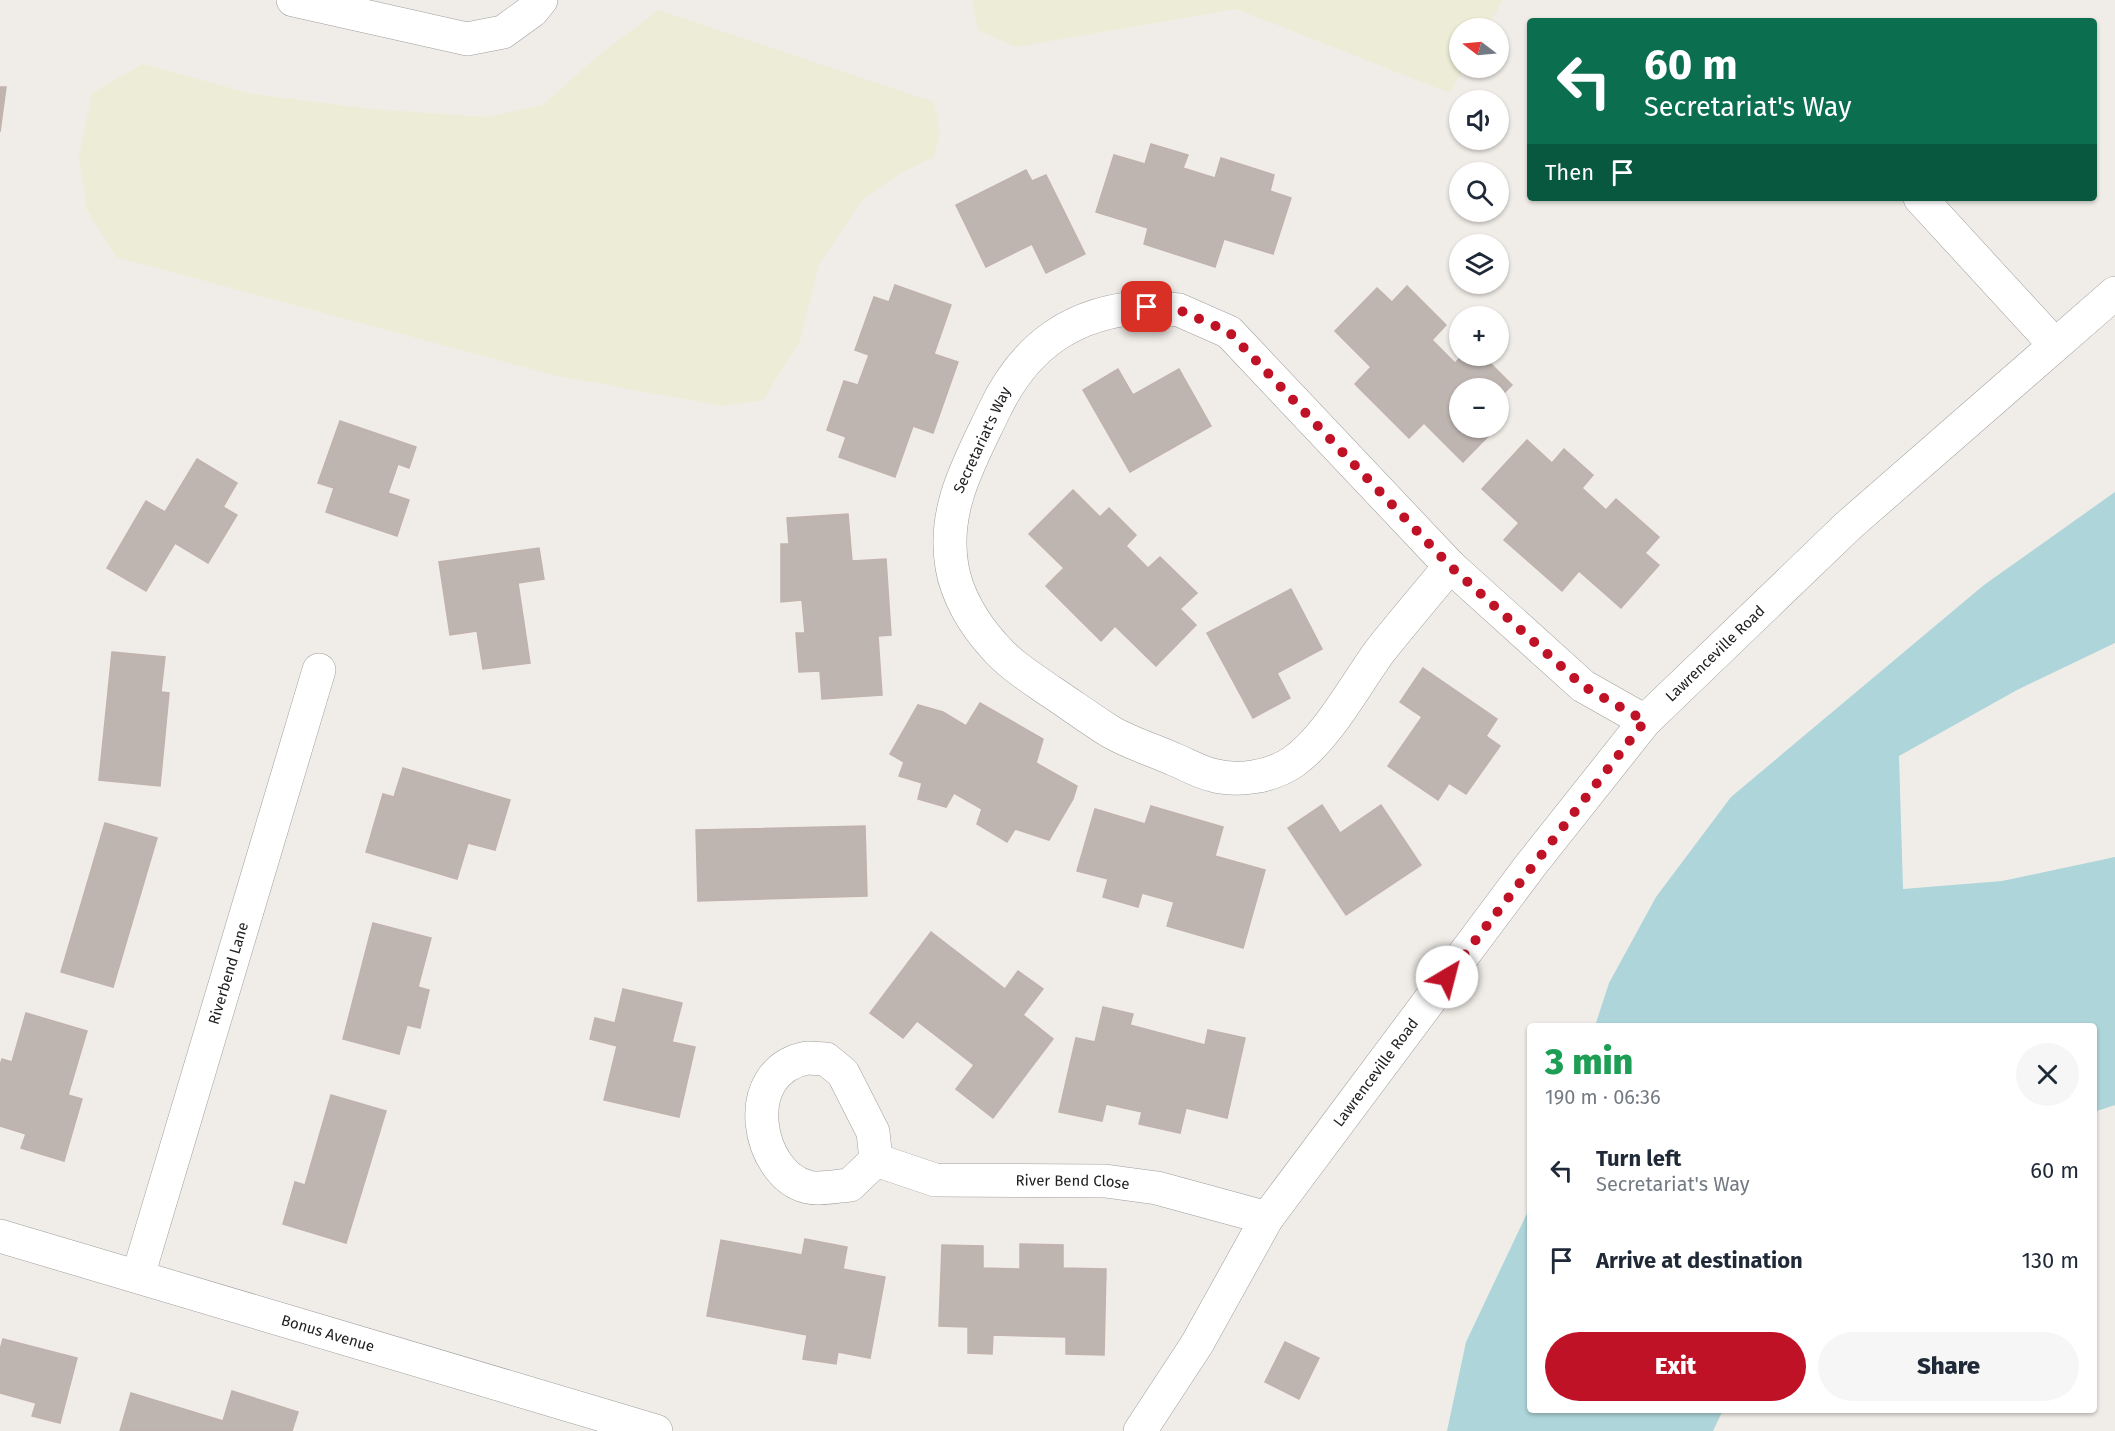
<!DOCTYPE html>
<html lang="en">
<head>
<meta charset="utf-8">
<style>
	body { margin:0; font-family:"Fira Sans",sans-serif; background:#f6f6f7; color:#1f2937; height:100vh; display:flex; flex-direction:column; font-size:22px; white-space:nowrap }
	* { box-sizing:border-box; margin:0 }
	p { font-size:20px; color:#747a83 }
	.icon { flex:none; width:33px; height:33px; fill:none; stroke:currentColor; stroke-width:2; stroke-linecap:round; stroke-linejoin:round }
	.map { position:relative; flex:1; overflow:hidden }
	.side { position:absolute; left:1527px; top:1023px; width:570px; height:390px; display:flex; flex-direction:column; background:#fff; border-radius:6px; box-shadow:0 2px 4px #0004 }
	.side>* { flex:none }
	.top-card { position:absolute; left:1527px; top:18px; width:570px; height:183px; border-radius:6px; box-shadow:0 2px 4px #0004; background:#0b6e4f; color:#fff; overflow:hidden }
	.needle { width:39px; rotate:286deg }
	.fabs { position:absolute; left:1449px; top:18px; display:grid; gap:12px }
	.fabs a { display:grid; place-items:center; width:60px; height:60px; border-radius:50%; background:#fff; box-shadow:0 2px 4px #0004; font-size:30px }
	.pin { position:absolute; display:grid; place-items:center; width:51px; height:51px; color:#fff; margin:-26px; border-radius:12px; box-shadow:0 3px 9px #0006 }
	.me { position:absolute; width:66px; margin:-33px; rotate:37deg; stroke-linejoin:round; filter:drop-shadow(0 0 4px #0008) }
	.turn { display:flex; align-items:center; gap:21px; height:126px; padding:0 18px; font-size:27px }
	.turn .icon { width:78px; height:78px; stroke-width:2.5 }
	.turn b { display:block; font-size:42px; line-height:51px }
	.then { display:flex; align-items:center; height:57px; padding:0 18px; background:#0003; gap:12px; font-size:22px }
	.round { display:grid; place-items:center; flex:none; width:63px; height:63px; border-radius:32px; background:#f6f6f7 }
	.summary { display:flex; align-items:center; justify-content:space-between; height:102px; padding:0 18px }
	h1 { font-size:36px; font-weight:800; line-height:45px; color:#1e9e55 }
	.primary-button { display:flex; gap:12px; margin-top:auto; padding:12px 18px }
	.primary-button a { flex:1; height:69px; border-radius:36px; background:#c01227; color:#fff; font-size:24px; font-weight:800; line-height:69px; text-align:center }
	.primary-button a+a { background:#f6f6f7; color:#1f2937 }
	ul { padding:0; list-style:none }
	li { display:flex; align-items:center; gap:18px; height:90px; padding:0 18px }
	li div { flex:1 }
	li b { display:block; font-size:22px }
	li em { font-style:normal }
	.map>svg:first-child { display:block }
	.farmland { fill:#edecd6 }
	.water { fill:#add5da }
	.building { fill:#beb5b1; stroke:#c1b2ac; stroke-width:1.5 }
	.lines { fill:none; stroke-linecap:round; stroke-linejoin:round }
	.minor-casing { stroke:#9e9e9e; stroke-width:34 }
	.minor { stroke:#fff; stroke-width:33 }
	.route { stroke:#c01227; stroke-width:10; stroke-dasharray:0 18 }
	.labels { text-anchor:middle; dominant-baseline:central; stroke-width:4.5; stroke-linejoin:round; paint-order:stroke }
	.street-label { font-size:15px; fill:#212121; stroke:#fff }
</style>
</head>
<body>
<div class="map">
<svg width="2115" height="1431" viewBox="0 0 2115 1431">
	<rect width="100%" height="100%" fill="#f0ede8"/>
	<g class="farmland">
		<polygon points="972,0 1503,0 1487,28 1460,28 1460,68 1464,68 1450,93 1236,9 1016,47 978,30"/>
		<polygon points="659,10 934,102 940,134 934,157 899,174 863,199 819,264 800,341 763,400 723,406 557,376 116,257 87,210 79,156 92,93 143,64 253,94 371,109 487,117 543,105 600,54"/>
	</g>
	<g class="water">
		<polygon points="2115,492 2115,643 2017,690 1899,756 1903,889 2002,881 2115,857 2115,1105 2094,1112 2094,1026 1595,1026 1609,983 1656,897 1731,797 1984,585"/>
		<polygon points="1530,1207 1530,1410 1723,1410 1713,1431 1447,1431 1466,1342"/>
	</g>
	<g class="building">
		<polygon points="0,87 6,87 0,132"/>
		<polygon points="1151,144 1188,155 1183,168 1215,178 1221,158 1274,175 1270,191 1291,198 1273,254 1224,239 1215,267 1144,244 1148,228 1096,212 1114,155 1145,164"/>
		<polygon points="1026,170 1032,181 1046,175 1085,254 1046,273 1032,244 986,267 956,205"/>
		<polygon points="895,285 951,305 934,354 958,362 933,433 913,426 895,477 839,457 846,437 827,430 844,381 858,385 869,355 855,350 874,297 889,302"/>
		<polygon points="1407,286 1446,325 1432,340 1455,363 1462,356 1483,356 1512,385 1498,399 1498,388 1460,388 1460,428 1496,428 1463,462 1424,423 1409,438 1355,384 1371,367 1335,331 1377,288 1392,302"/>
		<polygon points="1118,369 1133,395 1179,369 1211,426 1130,472 1083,390"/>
		<polygon points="340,421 416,447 409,468 398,464 388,493 409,500 397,536 326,512 334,488 318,483"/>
		<polygon points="1527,440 1552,463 1564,449 1593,475 1582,488 1606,510 1616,499 1659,537 1645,553 1659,565 1621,608 1579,571 1562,591 1504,540 1519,523 1482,489"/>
		<polygon points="197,459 237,483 223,507 237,515 208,563 175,543 146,591 107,568 146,501 165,512"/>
		<polygon points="1073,490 1100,517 1109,508 1136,535 1126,546 1148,568 1160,557 1197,593 1180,609 1196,625 1156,666 1115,626 1101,641 1046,586 1064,568 1029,534"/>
		<polygon points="848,514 852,561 886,559 891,635 878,636 882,695 822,699 820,671 799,672 796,633 805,633 802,600 781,602 781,544 789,544 787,518"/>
		<polygon points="539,548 544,579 518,583 530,663 483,669 477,631 450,635 439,562"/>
		<polygon points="1291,589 1322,649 1277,673 1290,698 1253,718 1207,633"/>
		<polygon points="112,652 165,657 161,692 169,693 160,786 99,780"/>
		<polygon points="1423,668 1497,719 1486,736 1500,746 1466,794 1449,783 1438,800 1388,766 1422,717 1400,702"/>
		<polygon points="980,703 1043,739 1036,763 1077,786 1073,799 1049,840 1015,829 1007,842 977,824 982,809 954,793 946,807 918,799 922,783 899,776 904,762 890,754 918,705 943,712 966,726"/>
		<polygon points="403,768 510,800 495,850 468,843 457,879 366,852 383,794 394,797"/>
		<polygon points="1322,805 1340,833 1381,805 1421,865 1346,915 1288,828"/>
		<polygon points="1151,806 1223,827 1215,856 1265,870 1243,948 1167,926 1174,902 1142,893 1138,907 1103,897 1108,879 1077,871 1095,809 1145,824"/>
		<polygon points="105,823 157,838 113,987 61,972"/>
		<polygon points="865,826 867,896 698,901 696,830"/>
		<polygon points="373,923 431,938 418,987 429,990 420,1028 407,1025 399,1054 343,1039"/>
		<polygon points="931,932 1005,989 1018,971 1043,989 1023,1015 1053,1039 993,1118 956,1089 974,1065 917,1021 903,1038 870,1013"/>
		<polygon points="623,989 682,1003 672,1042 695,1047 679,1117 604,1100 617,1046 590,1039 595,1018 615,1023"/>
		<polygon points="1103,1007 1133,1014 1130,1025 1205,1045 1208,1030 1245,1038 1227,1118 1186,1108 1180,1133 1139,1124 1142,1112 1106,1104 1102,1121 1059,1112 1076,1038 1095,1042"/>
		<polygon points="26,1013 87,1031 68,1095 82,1099 64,1161 21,1148 26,1134 0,1126 0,1065 2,1059 12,1062"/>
		<polygon points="331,1095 386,1111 346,1243 283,1224 295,1182 305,1185"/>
		<polygon points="805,1239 847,1247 843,1269 885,1277 870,1358 838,1352 836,1364 803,1359 807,1335 707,1316 721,1240 802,1255"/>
		<polygon points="1020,1244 1063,1245 1063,1268 1106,1269 1104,1355 1066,1354 1066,1337 993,1335 992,1354 968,1353 968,1327 939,1326 942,1245 983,1246 983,1268 1020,1269"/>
		<polygon points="3,1339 77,1358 60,1423 32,1416 36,1403 0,1393 0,1350"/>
		<polygon points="1285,1342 1319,1358 1299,1399 1265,1382"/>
		<polygon points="232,1391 298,1412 292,1431 120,1431 131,1393 223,1421"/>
	</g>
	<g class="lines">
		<defs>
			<g id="minor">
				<polyline points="293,0 467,39 503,32 532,11 541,0"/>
				<polyline points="1920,198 2055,345"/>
				<path d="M1147 307 1179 310 1229 332 1450 566C1427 594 1403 622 1380 651 1355 685 1328 737 1293 762 1271 777 1238 782 1212 775 1199 772 1186 764 1173 759 1153 750 1130 743 1111 732 1090 719 1070 704 1050 691 1030 677 1009 664 993 645 974 624 957 596 952 567 942 510 969 463 993 413 1024 346 1073 311 1147 307Z"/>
				<polyline points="1450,566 1583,686 1645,721"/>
				<path d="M807 1058 826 1059 843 1073 873 1132 876 1160 850 1185C838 1186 820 1190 808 1187 757 1175 737 1071 807 1058Z"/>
				<path id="s1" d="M876 1160 935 1180 1105 1181 1157 1188 1267 1218"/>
				<path id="s2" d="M0 1236 656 1431"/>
				<path id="s3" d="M138 1276 319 670"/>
				<path id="s4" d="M1140 1431 1197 1344 1267 1218 1530 866 1645 721 1849 525 2115 293"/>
			</g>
		</defs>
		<use href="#minor" class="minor-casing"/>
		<use href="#minor" class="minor"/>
	</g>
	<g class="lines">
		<polyline class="route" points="1147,307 1179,310 1229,332 1450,566 1583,686 1645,721 1447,977"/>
	</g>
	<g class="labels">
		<g class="street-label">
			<text transform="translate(982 440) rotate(-65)">Secretariat's Way</text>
			<text stroke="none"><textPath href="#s4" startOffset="970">Lawrenceville Road</textPath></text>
			<text stroke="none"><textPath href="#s3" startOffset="316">Riverbend Lane</textPath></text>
			<text stroke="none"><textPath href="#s4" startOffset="430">Lawrenceville Road</textPath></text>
			<text stroke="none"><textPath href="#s1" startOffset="200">River Bend Close</textPath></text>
			<text stroke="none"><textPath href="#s2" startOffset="342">Bonus Avenue</textPath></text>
		</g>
	</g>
</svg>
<div class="fabs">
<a><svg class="needle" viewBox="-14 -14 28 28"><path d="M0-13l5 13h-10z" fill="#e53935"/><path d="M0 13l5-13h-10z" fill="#747a83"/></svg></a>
<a><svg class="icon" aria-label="sound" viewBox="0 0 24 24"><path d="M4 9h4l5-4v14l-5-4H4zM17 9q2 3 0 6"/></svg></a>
<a><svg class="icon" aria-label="search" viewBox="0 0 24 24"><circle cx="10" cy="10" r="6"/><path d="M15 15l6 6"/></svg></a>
<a><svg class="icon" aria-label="layers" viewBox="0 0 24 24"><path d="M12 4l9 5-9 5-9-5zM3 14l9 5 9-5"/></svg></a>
<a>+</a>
<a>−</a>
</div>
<div class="pin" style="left:1147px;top:307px;background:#d93025"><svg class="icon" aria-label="arrive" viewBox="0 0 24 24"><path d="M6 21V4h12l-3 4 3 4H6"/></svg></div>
<svg class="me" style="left:1447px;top:977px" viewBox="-20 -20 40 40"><circle r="19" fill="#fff"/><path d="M0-13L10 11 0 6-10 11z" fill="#c01227"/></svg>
<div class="top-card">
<div class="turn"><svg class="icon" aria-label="left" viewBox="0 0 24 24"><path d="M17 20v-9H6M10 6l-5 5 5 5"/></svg><div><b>60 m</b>Secretariat's Way</div></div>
<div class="then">Then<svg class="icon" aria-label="arrive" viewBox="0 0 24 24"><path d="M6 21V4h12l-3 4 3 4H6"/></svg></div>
</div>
<section class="side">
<div class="summary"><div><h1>3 min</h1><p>190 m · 06:36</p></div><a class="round"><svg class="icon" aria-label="close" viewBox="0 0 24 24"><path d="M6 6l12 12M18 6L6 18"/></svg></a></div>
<ul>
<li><svg class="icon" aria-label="left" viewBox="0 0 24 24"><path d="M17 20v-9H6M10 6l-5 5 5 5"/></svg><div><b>Turn left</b><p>Secretariat's Way</p></div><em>60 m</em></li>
<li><svg class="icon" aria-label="arrive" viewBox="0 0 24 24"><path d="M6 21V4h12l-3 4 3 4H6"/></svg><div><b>Arrive at destination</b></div><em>130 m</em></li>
</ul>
<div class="primary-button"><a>Exit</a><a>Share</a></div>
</section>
</div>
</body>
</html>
